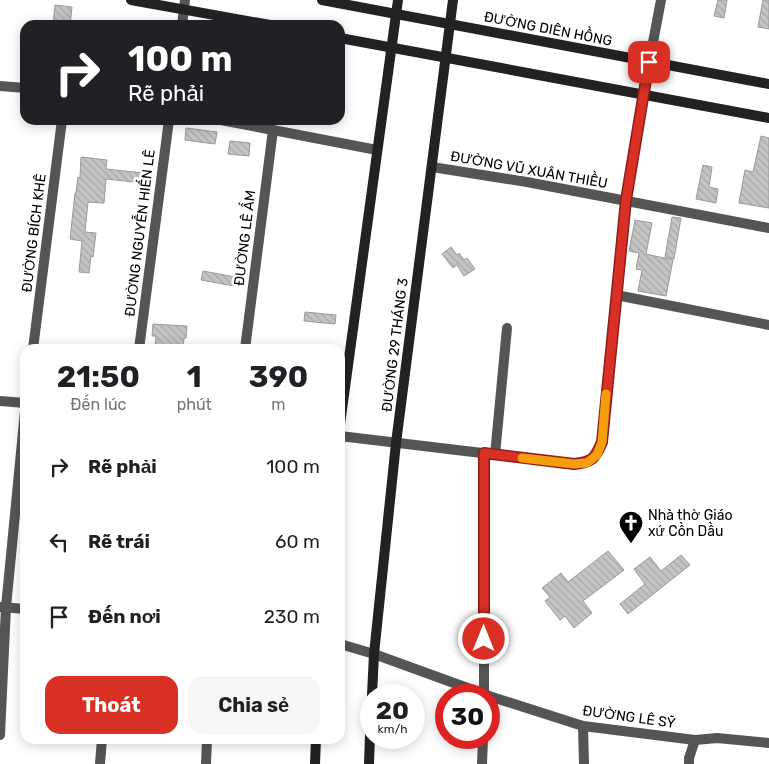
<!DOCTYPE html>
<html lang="vi">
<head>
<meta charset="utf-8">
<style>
	body { margin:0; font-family:Rubik,sans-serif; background:#f6f6f6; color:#202124; height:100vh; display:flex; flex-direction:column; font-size:19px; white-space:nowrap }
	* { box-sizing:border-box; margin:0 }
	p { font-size:16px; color:#757577 }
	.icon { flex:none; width:28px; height:28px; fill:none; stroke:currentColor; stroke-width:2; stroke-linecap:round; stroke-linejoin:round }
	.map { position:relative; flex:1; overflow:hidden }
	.side { position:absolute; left:20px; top:344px; width:325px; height:400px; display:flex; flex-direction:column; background:#fff; border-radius:15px; box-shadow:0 2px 12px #0003 }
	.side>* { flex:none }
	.banner { position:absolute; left:20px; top:20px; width:325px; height:105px; border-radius:15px; box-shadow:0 2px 12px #0003; background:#202124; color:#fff; overflow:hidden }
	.speed { position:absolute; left:360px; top:684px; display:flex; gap:10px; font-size:25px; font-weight:700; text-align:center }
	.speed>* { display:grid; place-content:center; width:65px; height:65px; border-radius:50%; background:#fff; box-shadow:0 2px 12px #0003; line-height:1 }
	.speed small { font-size:12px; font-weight:400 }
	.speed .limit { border:8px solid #d22; background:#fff; color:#111 }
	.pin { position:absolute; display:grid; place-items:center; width:42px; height:42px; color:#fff; margin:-21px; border-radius:10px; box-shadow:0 2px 8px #0006 }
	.me { position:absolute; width:55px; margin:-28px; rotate:0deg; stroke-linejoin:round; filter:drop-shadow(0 0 4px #0008) }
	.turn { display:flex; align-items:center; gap:18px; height:105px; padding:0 25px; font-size:22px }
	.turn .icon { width:65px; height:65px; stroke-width:2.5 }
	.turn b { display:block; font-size:35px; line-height:42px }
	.eta { display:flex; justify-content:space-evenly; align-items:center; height:85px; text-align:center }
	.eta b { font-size:30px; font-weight:700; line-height:35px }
	.button { display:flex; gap:10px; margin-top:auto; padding:10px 25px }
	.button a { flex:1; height:58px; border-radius:15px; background:#d93025; color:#fff; font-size:20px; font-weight:700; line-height:58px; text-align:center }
	.button a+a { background:#f6f6f6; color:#202124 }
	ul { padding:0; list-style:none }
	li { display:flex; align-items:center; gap:15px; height:75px; padding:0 25px }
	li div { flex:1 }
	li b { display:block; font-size:19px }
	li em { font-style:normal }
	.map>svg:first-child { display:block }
	.building { fill:url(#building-back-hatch); stroke:#999 }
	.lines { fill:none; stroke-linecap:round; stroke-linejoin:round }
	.street { stroke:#555; stroke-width:10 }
	.secondary { stroke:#222; stroke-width:10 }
	.route-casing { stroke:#8d1f18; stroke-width:12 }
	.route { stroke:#d93025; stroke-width:9 }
	.slow { stroke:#f59e0b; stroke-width:9 }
	.labels { text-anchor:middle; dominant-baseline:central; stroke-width:5; stroke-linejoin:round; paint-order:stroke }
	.street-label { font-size:14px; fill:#000; stroke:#fff }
	.poi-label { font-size:14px; fill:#000; stroke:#fff; text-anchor:start }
</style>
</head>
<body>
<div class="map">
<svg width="769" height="764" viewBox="0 0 769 764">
	<defs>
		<pattern id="building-back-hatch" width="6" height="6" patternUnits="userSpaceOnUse" patternTransform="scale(1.25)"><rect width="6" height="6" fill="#c4c4c4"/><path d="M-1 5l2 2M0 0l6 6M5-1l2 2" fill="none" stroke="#a7a7a7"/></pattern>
	</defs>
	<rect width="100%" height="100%" fill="#fff"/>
	<g class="building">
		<polygon points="718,0 727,0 724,18 714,16"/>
		<polygon points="763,0 769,0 769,29 758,27"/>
		<polygon points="55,5 72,7 70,25 53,25"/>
		<polygon points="186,128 217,132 215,144 185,140"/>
		<polygon points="761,136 769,138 769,208 739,203 745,170 753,172"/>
		<polygon points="230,141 250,143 249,156 228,154"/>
		<polygon points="81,157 107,160 106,169 144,173 143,183 106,179 104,203 88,202 85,232 96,233 93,257 91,256 89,273 79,272 82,241 70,239 75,193 76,193 78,177 80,178"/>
		<polygon points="703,165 712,167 709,187 718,189 716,203 696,199"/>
		<polygon points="672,217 681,218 674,259 665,257"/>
		<polygon points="635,220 652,223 646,254 673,260 666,296 638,291 642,270 636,269 639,253 629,251"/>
		<polygon points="451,247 457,255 459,253 464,260 467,258 475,269 464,276 457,265 453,268 442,254"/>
		<polygon points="203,271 235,277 234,286 201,280"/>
		<polygon points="305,312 336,315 335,324 304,321"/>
		<polygon points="153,324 187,326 186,338 184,338 183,349 155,349 156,336 152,336"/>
		<polygon points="608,551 624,570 583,601 592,613 574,628 565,616 560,620 545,601 550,597 542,588 561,573 568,582"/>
		<polygon points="681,555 690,565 628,614 620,604 645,584 634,569 650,557 661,571"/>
	</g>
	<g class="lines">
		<g class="street">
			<polyline points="182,25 185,0"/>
			<polyline points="0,86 25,88"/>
			<polyline points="221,120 377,150"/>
			<polyline points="432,167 527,182 769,228"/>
			<polyline points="616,295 769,325"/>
			<polyline points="33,349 62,120"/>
			<polyline points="139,349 169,120"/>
			<polyline points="245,349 273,130"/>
			<polyline points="0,401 25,403"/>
			<path d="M340 436 574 464C592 462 595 459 602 442L626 200 643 95 661 0"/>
			<polyline points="484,453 484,695"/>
			<polyline points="495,455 507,328"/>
			<polyline points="1,607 25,609"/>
			<polyline points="340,644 374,654 487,695"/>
			<polyline points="489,696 583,726 695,740 717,738 769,743"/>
			<polyline points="583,726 584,764"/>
			<polyline points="0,735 6,607 25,411"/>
			<polyline points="100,764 102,739"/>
			<polyline points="206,764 207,739"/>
			<polyline points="482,764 483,738"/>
			<polyline points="689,764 689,758 695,740"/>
		</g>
		<g class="secondary">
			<polyline points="131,0 270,25"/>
			<polyline points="322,0 769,84"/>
			<polyline points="340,38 769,118"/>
			<polyline points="340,424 398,0"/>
			<polyline points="372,695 374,654 396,443 453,0"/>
			<polyline points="315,764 316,739"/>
			<polyline points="369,764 371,706"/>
		</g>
	</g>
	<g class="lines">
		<defs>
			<path id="route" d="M484 639V453L574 464C592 462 595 459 602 442L626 200 649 62"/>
		</defs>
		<use href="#route" class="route-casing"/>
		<use href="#route" class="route"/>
		<polyline class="slow" points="522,458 574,464 587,463 597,455 602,442 606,394"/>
	</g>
	<defs>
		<symbol id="church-pin" viewBox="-11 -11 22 30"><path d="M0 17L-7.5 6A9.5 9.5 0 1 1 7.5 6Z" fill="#000" stroke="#fff"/><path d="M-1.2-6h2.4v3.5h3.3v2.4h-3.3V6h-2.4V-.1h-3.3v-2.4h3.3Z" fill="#fff"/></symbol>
	</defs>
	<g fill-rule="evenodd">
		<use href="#church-pin" x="617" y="509" width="28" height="38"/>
	</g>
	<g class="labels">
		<g class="street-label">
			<text transform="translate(548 29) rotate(11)">ĐƯỜNG DIÊN HỒNG</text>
			<text transform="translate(529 170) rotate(10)">ĐƯỜNG VŨ XUÂN THIỀU</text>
			<text transform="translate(34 233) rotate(-83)">ĐƯỜNG BÍCH KHÊ</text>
			<text transform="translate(140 233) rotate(-83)">ĐƯỜNG NGUYỄN HIẾN LÊ</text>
			<text transform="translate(245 238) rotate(-83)">ĐƯỜNG LÊ ẤM</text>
			<text transform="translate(395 345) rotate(-83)">ĐƯỜNG 29 THÁNG 3</text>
			<text transform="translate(629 717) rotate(8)">ĐƯỜNG LÊ SỸ</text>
		</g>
		<g class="poi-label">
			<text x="648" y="515">Nhà thờ Giáo<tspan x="648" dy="16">xứ Cồn Dầu</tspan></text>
		</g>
	</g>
</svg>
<div class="speed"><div>20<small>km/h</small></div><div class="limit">30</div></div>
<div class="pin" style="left:649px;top:62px;background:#d93025"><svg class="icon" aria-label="arrive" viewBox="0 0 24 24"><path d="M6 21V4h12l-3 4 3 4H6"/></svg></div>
<svg class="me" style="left:484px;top:639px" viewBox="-20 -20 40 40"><circle r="17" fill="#d93025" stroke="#fff" stroke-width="3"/><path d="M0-11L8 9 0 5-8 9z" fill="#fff"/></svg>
<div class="banner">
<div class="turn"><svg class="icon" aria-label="right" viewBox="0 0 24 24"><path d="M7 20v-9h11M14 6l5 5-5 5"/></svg><div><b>100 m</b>Rẽ phải</div></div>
</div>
<section class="side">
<div class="eta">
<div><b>21:50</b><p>Đến lúc</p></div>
<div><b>1</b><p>phút</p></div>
<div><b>390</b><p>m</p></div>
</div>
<ul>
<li><svg class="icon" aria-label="right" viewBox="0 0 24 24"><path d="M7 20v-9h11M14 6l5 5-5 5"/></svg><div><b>Rẽ phải</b></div><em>100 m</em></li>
<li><svg class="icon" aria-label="left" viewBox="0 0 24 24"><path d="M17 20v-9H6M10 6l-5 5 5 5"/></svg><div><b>Rẽ trái</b></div><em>60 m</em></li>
<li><svg class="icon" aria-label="arrive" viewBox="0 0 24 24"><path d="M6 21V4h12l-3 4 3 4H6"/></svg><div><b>Đến nơi</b></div><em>230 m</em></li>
</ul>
<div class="button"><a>Thoát</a><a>Chia sẻ</a></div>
</section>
</div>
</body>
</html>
